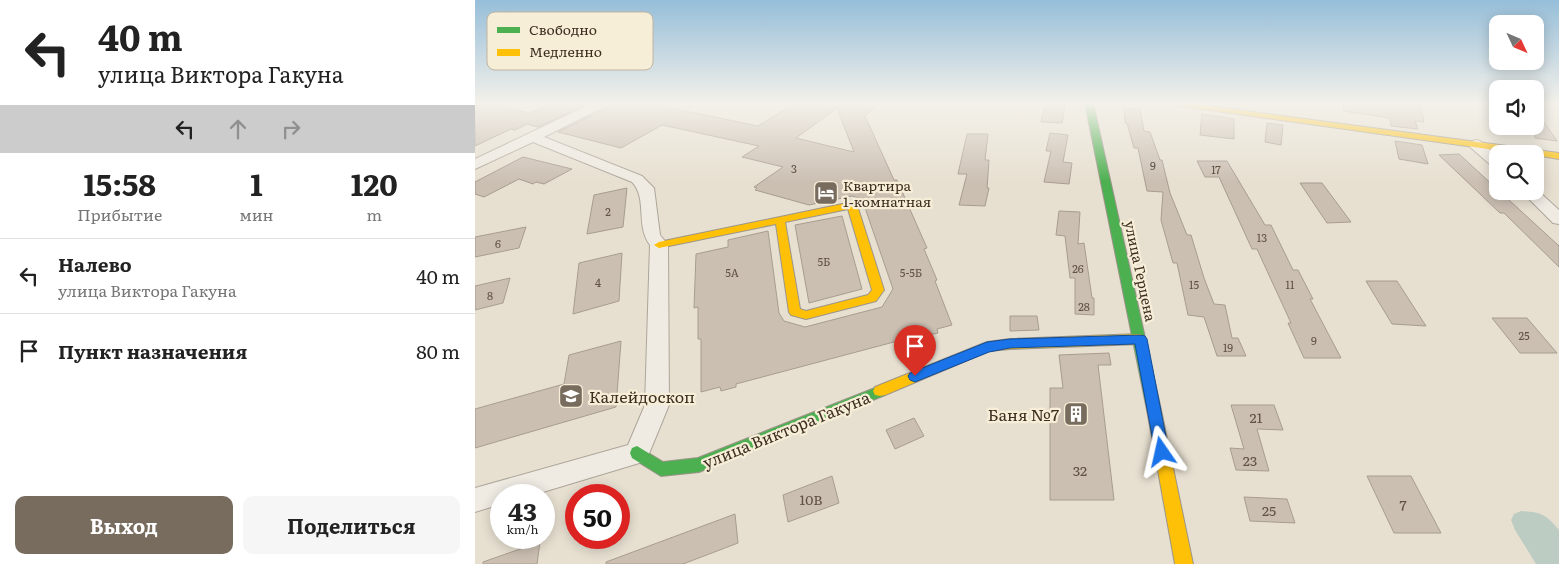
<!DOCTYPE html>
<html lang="ru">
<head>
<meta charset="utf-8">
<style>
	body { margin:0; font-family:Literata,serif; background:#f6f6f6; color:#222; height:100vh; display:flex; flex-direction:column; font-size:19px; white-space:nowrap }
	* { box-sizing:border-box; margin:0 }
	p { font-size:16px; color:#767676 }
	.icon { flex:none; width:28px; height:28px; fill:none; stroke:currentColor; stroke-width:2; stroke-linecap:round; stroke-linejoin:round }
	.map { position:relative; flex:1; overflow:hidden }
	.sheet { display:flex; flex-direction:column; background:#fff; width:475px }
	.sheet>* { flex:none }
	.guide { background:#fff; color:#222; overflow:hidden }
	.needle { width:32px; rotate:134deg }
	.controls { position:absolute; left:1014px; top:15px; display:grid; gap:10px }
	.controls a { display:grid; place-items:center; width:55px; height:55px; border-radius:10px; background:#fff; box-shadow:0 2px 12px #0003; font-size:25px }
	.speed { position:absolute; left:15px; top:484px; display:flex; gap:10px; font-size:25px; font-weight:700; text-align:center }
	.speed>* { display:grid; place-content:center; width:65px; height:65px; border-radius:50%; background:#fff; box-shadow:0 2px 12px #0003; line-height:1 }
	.speed small { font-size:12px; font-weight:400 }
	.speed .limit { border:8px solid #d22; background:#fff; color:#111 }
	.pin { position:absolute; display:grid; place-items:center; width:42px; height:42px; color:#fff; margin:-51px -21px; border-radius:50% 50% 50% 0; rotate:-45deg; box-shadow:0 0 5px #0007 }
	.pin .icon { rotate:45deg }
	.me { position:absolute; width:55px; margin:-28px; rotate:349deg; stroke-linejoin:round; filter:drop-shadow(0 0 4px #0008) }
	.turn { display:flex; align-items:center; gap:18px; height:105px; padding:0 15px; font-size:22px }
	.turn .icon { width:65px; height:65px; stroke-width:2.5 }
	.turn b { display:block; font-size:35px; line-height:42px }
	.lanes { display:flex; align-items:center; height:48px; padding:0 15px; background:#0003; justify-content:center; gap:25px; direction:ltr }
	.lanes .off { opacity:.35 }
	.eta { display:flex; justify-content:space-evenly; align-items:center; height:85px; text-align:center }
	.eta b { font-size:30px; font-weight:700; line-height:35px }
	.button { display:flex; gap:10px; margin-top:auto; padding:10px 15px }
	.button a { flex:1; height:58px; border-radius:10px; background:#786c5e; color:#fff; font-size:20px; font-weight:700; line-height:58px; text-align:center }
	.button a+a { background:#f6f6f6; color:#222 }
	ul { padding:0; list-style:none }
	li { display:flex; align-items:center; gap:15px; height:75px; padding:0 15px; border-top:1px solid #e0e0e0 }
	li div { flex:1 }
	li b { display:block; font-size:19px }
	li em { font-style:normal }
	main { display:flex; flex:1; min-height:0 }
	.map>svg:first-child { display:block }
	.water { fill:#bcccc2 }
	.building { fill:#cbbfb2; stroke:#a89c90; fill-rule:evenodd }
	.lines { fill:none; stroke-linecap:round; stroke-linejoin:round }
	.street-casing { stroke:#ada599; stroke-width:2 }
	.fast-casing { stroke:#9c958a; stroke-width:2 }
	.slow-casing { stroke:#9c958a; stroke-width:2 }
	.street { fill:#efebe3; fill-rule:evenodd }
	.fast { fill:#4caf50; fill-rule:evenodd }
	.slow { fill:#ffc107; fill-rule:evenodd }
	.route { fill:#1a73e8; stroke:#114b97 }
	.labels { text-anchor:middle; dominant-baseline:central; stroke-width:4.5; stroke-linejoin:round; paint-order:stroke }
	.number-label { font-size:11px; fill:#605244 }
	.poi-label { font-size:14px; fill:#3d2e20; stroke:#f7eed8; text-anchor:start }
	.street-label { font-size:14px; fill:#3d2e20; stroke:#f7eed8 }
	.near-number-label { font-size:14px; fill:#605244 }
	.near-poi-label { font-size:16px; fill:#3d2e20; stroke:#f7eed8; text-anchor:start }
	.near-street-label { font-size:16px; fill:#3d2e20; stroke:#f7eed8 }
	.key { fill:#f7eed8; stroke:#bfb4a1; stroke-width:1 }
	.key-label { font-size:14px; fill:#3d2e20 }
</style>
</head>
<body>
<main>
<section class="sheet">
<div class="guide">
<div class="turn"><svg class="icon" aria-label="left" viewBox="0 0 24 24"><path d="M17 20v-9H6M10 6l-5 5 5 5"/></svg><div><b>40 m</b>улица Виктора Гакуна</div></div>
<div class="lanes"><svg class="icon" aria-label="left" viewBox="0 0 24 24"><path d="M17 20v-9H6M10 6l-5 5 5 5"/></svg><svg class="icon off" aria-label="ahead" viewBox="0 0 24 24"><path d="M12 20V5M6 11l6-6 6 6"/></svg><svg class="icon off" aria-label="right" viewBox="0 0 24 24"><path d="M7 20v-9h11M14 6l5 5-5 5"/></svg></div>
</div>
<div class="eta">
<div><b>15:58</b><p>Прибытие</p></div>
<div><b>1</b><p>мин</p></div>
<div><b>120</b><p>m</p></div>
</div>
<ul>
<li><svg class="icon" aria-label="left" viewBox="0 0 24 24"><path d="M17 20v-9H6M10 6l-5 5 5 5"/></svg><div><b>Налево</b><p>улица Виктора Гакуна</p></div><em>40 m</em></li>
<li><svg class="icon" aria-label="arrive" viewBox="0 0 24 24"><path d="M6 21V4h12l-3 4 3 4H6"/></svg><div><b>Пункт назначения</b></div><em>80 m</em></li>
</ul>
<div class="button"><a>Выход</a><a>Поделиться</a></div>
</section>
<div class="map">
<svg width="1084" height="564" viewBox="0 0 1084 564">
	<rect width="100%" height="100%" fill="#e7e0d1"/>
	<path class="water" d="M1046 511C1066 512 1071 514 1084 530V564H1061L1040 530 1036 520 1039 514Z"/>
	<g class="building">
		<polygon points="0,103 28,103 33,109 55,113 79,103 114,103 63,127 52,124 40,130 36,129 0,146"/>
		<path d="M135 103H171L283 126 320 103H406L390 116 419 180H422L452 248 449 249 462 280 460 281 477 325 462 329 463 333 450 336 449 334 261 384V387L246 391 245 387 226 392V339H223V307L219 308 221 254 253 247V240L293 231 304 313 309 321 330 327 407 307 418 289 387 199 377 196 334 205 280 190 282 188 279 187 308 167 267 157 284 146 187 125 146 148 83 132 132 108ZM362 108 379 152 321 138Z"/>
		<polygon points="868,103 945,103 949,122 940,121 943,129 916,126 915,118 868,111"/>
		<polygon points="570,105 590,106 587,123 566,122"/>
		<polygon points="649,108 665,109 669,131 675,132 685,160 687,160 695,193 712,235 716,235 729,278 739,304 750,305 757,338 763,338 771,356 742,356 729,317 713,315 702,263 698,263 686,220 688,192 672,191 663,148 659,148 652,123 650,123"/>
		<polygon points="1060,109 1082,141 1060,138"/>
		<polygon points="727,114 759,119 759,139 725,135"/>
		<polygon points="792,123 808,125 806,145 790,142"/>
		<polygon points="575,133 593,135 588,162 597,163 594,184 569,182 576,151 571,151"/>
		<polygon points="492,134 513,134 510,160 514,160 512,188 514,188 510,206 484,205 492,174 483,174"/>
		<polygon points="920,141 947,145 953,164 924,159"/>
		<polygon points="984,154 1084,246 1084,267 1029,213 1025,213 964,155"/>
		<polygon points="48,157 97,169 69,184 61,182 58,184 44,179 9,197 0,194 0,182"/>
		<polygon points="722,161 752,161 790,225 796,225 818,270 823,270 838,299 835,299 866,358 829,358 813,323 816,323 782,249 777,249 744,177 730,177"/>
		<polygon points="825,183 847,183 876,222 852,223"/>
		<polygon points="152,188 148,227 112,234 119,195"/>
		<polygon points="584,211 605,212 603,244 609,243 617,298 619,298 619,315 600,314 600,278 595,278 590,236 581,235"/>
		<polygon points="367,216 387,289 334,303 320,225"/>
		<polygon points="51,227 44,248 0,257 0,237"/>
		<polygon points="147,253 144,301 98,314 104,263"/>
		<polygon points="35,278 28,303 0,310 0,286"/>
		<polygon points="891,281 922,281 951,326 917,324"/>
		<polygon points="535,316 562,316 564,330 535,331"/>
		<polygon points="1017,318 1052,318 1082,353 1045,353"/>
		<polygon points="146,341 141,407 0,448 0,409 89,384 94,355"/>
		<polygon points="634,353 636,365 623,365 639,500 575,500 575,388 588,388 584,355"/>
		<polygon points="756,405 799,405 808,430 782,429 794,471 761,470 755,448 769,449"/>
		<polygon points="439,418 449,436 420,449 411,430"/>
		<polygon points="357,476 364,503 313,522 308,495"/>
		<polygon points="892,476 936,476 966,533 919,533"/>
		<polygon points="769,497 812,499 820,523 775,521"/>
		<polygon points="260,514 263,543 208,564 131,564 131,562"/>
		<polygon points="65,542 62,564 8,564 8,562"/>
	</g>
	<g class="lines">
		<defs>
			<g id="street">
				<path d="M118 103H133L131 106 69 137 167 176 179 188 185 235 193 245 194 405 171 461 58 495H26V504L0 512V488L153 445 170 405 175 245C160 225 173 199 157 182L58 142 0 169V159Z"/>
				<polygon points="1000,140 1005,141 1022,156 1022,167 1017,166 995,147 993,144"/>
				<polygon points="1060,188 1084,210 1084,224 1078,223 1046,191 1060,191"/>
			</g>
			<g id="fast">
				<polygon points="610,103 618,103 686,410 684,414 679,416 674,414 672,410"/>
				<polygon points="405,386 410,387 412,391 410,395 224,472 186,476 157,458 155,453 157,448 162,446 188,462 223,458"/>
			</g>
			<g id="slow">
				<polygon points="694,103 712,103 1084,153 1084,159 1060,155 1060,154 1049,154 698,105"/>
				<path d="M377 202 382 205 409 290 401 301 331 319 316 315 314 312 301 224 184 248 179 245 184 242ZM373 209 397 290 393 295 331 311 325 309 310 222Z"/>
				<polygon points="665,334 669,336 671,339 669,342 665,344 535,349 514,351 410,395 405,396 400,395 398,391 400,387 512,342 535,339"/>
				<polygon points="679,404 684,406 686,410 718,564 700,564 672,410 674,406"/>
			</g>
		</defs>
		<use href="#street" class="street-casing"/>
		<use href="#fast" class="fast-casing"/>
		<use href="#slow" class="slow-casing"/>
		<use href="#street" class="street"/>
		<use href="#fast" class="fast"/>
		<use href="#slow" class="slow"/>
	</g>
	<linearGradient id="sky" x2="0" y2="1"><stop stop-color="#96bed9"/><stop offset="0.57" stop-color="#f4f1ea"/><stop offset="1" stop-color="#f4f1ea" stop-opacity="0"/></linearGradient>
	<rect width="1084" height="182" fill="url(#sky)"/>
	<polygon class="route" points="665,335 670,336 672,339 694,452 692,456 687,458 682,456 680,452 660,344 535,348 514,352 440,382 435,380 433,376 435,373 512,342 535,339"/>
	<defs>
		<symbol id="hotel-square" viewBox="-11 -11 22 22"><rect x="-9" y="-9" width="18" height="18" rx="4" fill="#786c5e" stroke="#f7eed8"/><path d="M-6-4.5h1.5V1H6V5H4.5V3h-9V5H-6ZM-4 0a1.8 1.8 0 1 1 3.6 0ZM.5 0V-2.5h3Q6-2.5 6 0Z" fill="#fff"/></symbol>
		<symbol id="school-square" viewBox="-11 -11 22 22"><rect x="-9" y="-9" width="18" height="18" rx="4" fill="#786c5e" stroke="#f7eed8"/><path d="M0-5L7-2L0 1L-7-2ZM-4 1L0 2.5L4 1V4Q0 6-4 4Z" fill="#fff"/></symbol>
		<symbol id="building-square" viewBox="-11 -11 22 22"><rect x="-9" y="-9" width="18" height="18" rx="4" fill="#786c5e" stroke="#f7eed8"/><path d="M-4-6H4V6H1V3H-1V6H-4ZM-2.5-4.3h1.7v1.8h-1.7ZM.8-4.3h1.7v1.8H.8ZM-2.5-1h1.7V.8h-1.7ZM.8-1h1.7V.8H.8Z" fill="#fff"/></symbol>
	</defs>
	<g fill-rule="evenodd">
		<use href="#hotel-square" x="337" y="179" width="28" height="28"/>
		<use href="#school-square" x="82" y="382" width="28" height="28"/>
		<use href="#building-square" x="587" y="400" width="28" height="28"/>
	</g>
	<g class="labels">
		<g class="number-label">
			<text x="678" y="165">9</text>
			<text x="319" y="168">3</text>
			<text x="741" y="169">17</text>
			<text x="133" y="211">2</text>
			<text x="787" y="237">13</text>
			<text x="23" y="243">6</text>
			<text x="349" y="261">5Б</text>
			<text x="603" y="268">26</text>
			<text x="257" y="272">5А</text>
			<text x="436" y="272">5-5Б</text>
			<text x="123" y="282">4</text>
			<text x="719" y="284">15</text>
			<text x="815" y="284">11</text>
			<text x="15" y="295">8</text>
			<text x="609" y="306">28</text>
			<text x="1049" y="335">25</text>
			<text x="839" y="340">9</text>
			<text x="753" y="347">19</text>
		</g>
		<g class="poi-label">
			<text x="368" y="185">Квартира<tspan x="368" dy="16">1-комнатная</tspan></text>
		</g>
		<g class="street-label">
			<text transform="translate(666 271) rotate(78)">улица Герцена</text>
		</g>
		<g class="near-number-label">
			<text x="781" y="417">21</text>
			<text x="775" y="460">23</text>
			<text x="605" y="470">32</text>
			<text x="336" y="499">10В</text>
			<text x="928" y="504">7</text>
			<text x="794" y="510">25</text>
		</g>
		<g class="near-poi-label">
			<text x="114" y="396">Калейдоскоп</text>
			<text x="584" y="414" text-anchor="end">Баня №7</text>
		</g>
		<g class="near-street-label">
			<text transform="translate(311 429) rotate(-22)">улица Виктора Гакуна</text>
		</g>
	</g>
	<rect x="12" y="12" width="166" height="58" rx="8" class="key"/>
	<rect x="22" y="27" width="23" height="6" fill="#4caf50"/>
	<rect x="22" y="49" width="23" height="7" fill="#ffc107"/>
	<g class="key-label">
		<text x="54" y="35">Свободно</text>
		<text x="54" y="57">Медленно</text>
	</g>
</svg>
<div class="controls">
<a><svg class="needle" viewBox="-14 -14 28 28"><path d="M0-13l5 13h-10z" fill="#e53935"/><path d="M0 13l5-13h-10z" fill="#767676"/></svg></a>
<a><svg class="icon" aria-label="sound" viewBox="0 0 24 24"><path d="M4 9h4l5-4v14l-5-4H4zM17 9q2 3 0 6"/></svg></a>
<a><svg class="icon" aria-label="search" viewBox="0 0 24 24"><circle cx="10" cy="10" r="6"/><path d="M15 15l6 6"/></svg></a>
</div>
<div class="speed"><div>43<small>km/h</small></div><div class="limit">50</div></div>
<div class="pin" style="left:440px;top:376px;background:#d93025"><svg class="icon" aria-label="arrive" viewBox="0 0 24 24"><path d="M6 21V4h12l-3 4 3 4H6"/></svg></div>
<svg class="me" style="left:687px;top:452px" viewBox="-20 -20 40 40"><path d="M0-17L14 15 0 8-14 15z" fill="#1a73e8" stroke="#fff" stroke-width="4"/></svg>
</div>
</main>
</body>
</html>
